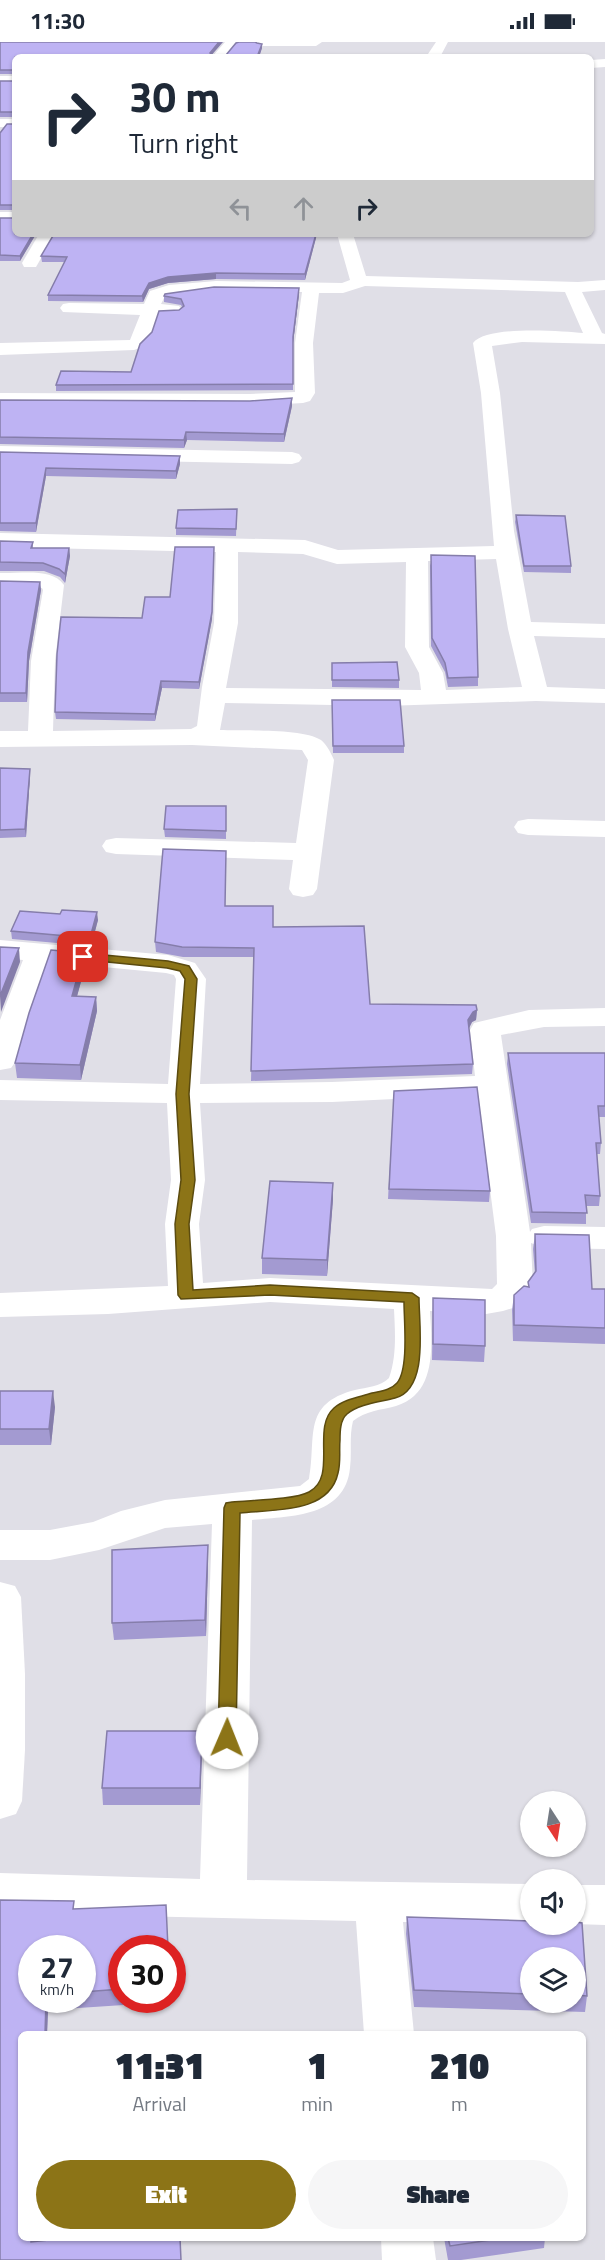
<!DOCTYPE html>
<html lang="en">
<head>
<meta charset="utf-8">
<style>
	body { margin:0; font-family:"Titillium Web",sans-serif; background:#f6f6f7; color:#1f2937; height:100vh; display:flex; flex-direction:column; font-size:22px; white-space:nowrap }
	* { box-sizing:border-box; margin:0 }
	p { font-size:20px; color:#747a83 }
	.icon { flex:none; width:33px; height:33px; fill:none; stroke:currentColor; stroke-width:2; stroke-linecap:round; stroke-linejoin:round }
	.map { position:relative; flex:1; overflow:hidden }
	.drawer { position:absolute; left:18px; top:1989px; width:568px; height:210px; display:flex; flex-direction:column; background:#fff; border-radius:9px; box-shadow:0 2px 4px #0004 }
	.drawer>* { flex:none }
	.top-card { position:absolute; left:12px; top:12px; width:582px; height:183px; border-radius:9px; box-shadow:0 2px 4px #0004; background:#fff; color:#1f2937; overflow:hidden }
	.needle { width:39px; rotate:168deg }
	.fabs { position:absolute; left:520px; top:1749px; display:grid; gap:12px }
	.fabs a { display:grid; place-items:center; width:66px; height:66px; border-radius:50%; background:#fff; box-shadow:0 2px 4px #0004; font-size:30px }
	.speed { position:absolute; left:18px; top:1893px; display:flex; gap:12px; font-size:30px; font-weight:700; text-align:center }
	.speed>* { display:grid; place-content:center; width:78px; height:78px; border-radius:50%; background:#fff; box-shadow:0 2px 4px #0004; line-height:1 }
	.speed small { font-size:15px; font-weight:400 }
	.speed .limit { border:9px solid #d22; background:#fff; color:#111 }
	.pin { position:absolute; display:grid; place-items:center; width:51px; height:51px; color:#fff; margin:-26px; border-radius:12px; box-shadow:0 3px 9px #0006 }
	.me { position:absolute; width:66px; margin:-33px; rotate:1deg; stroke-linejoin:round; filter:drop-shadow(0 0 4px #0008) }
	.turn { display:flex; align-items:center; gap:21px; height:126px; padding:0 18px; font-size:27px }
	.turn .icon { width:78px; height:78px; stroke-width:2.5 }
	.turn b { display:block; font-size:42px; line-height:51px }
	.lanes { display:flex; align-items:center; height:57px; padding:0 18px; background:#0003; justify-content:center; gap:30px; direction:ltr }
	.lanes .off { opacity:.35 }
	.eta { display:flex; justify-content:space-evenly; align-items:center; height:102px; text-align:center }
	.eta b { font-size:36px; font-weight:800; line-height:42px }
	.cta { display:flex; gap:12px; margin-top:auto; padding:12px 18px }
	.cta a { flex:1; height:69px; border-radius:36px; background:#8c7417; color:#fff; font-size:24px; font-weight:800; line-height:69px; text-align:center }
	.cta a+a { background:#f6f6f7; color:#1f2937 }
	.status { display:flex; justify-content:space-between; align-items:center; height:42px; padding:0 30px; background:#fff; direction:ltr }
	.status svg { height:16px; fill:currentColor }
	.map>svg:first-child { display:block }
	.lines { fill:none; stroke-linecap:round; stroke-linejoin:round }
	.street { fill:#fff; fill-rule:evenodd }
	.wall { fill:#a39ad1; fill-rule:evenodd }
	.shaded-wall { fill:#857daa }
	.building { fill:#beb3f3; stroke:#857daa; stroke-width:1.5 }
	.route { fill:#8c7417; stroke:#5b4b0f; stroke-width:1.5 }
</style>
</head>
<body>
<div class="status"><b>11:30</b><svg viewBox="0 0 49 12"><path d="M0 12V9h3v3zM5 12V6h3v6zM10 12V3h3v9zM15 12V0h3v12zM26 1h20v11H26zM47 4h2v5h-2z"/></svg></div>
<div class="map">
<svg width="605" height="2218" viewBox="0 0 605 2218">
	<rect width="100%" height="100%" fill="#e0dfe7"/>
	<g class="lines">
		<g class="street">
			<polygon points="225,0 244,0 235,4 226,15 212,15"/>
			<polygon points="252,0 322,0 316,4 258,4"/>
			<polygon points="436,0 448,0 440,15 426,15"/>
			<polygon points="605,17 605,25 591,26 591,18"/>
			<rect x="0" y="34" width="15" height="8"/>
			<rect x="0" y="77" width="15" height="8"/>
			<rect x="0" y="170" width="15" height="10"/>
			<polygon points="39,192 55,192 36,225 24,225 22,221"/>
			<path d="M337 192H353L366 234 578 240 605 238V248L582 250 602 291 605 292V302L522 300 492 304 500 351 514 489 531 580 605 582V596L534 594 547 645 605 647V661L536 659 385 664 225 661 220 688C243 689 303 686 321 698 327 703 331 711 334 718L317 847 313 853 303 855 293 853 289 847 293 818 116 812 106 810 102 804 106 798 116 796 296 801 308 718 302 708 192 703 0 705V689H28L31 619 43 548 42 546 0 545V531C19 532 52 525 64 543L55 619 53 689 191 687 197 684 202 645 214 581 216 510 0 505V491L305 498 338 508 494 504 481 351 473 301C486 283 562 289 583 291L565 250 365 244 343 251H319L313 301 315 351 310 359 303 361 250 364 0 363V351L250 352 295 350V301L302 250C260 249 203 243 164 256L161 262 179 264 182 268 179 272 158 273C153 288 151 304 134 308L0 313V301L130 298 140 273 63 270 60 266 63 262 69 261 144 262 150 249 169 243 216 239 342 241 350 238ZM238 510 303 512 337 522 406 520 405 605 419 631 421 648 226 646 238 581ZM496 517 508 587 522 645 446 648 443 631 429 605 428 519Z"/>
			<polygon points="0,404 292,410 299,412 302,416 299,420 292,422 0,416"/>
			<polygon points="528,777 605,779 605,795 528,793 518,791 514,785 518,779"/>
			<path d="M0 898 168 913 195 921 206 937 200 1042 332 1040 475 1034 470 988 474 981 529 968 605 966V984L544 985 501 993 530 1190 532 1187 544 1184 605 1185V1207L544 1206 531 1201 533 1245 516 1265 503 1269 486 1272 430 1269C432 1303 437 1352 396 1364 381 1368 365 1369 353 1379 349 1395 352 1410 350 1426 345 1476 289 1474 252 1478L247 1838 531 1842V1882L403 1880 414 1992H364L356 1879 0 1871V1831L200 1837 212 1482 165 1486 99 1508 50 1518H0V1488H50L93 1480 121 1469 165 1458 300 1444 309 1437C317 1395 301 1362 355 1348 367 1345 380 1345 389 1336 397 1314 395 1289 394 1267L270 1260 108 1272 0 1275V1251L168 1244 165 1182 171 1138 167 1061 0 1058V1038L168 1042 176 937 174 933 166 931 51 920 16 1019 11 1026 0 1028V978L23 918 0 916ZM478 1053 496 1194 497 1242 492 1247 270 1236 203 1241 199 1182 205 1138 200 1061 332 1060Z"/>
			<polygon points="0,1540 15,1544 21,1555 25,1632 25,1708 22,1759 16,1772 0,1777"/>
			<polygon points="576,1843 605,1843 605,1883 575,1882"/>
			<polygon points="381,2196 433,2196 436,2218 382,2218"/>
		</g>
	</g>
	<g class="wall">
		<polygon points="0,0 212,13 226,13 257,1 262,2 262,6 259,15 15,15 15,32 0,32"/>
		<rect x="0" y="39" width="15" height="36"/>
		<polygon points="15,82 15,168 0,168 0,91"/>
		<polygon points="0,176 36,192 20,219 0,219"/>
		<polygon points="317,192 305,238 216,237 168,241 149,247 143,260 48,259 48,253 65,220 42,220 41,214"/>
		<polygon points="299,252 293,301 293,348 56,349 56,343 131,330 182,265 181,263 164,260 164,254"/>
		<polygon points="0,358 292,364 284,400 187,398 184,406 0,402"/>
		<polygon points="0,410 180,414 180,422 176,437 46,434 36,490 0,489"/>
		<polygon points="237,467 236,494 176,493 176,486"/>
		<polygon points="516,473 571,524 571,531 524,530 515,480"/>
		<polygon points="0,499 33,500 33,506 69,506 70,514 65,541 60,535 44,529 0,529"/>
		<polygon points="214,512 212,577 199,647 162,646 155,679 56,677 55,670 142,576 170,555"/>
		<polygon points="430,521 478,635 478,644 448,645 445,630 431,604"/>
		<polygon points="0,539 40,540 41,548 29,619 27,660 0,660"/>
		<polygon points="332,621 399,638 399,646 332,645"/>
		<polygon points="332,658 404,704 404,711 333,711"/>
		<polygon points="0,726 30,727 30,734 26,795 0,796"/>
		<polygon points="226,764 226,797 165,795 164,787"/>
		<polygon points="226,864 273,885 370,962 477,968 476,978 472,980 469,986 473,1022 472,1032 251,1039 254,915 183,915 156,910 155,900"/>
		<polygon points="60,872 98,878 91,904 12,897 11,889"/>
		<polygon points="85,925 77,954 96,955 97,969 81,1038 17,1036 15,1021"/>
		<polygon points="508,1011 605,1011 605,1075 599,1075 601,1101 600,1112 597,1112 600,1154 599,1164 586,1164 586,1182 531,1181 507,1022"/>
		<polygon points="394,1049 490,1149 489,1160 388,1157"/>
		<polygon points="333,1141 333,1157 327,1234 262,1232 262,1216"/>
		<polygon points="535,1192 592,1247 605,1247 605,1302 513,1299 512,1268 514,1253 528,1245 528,1240 535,1232 533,1207"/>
		<polygon points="433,1256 485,1304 484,1320 432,1318"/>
		<polygon points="0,1349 55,1365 51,1403 0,1403"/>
		<polygon points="208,1503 208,1520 206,1594 114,1598 112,1581"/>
		<polygon points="202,1689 202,1705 200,1763 103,1763 102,1746"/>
		<path d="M0 1858 167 1879 122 1906V1958H169V1960L48 1968 47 1992H21L33 2200 0 2218ZM82 1906V1958H32Z"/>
		<path d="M407 1875 531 1879V1882H576V1880L582 1881 587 1954 585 1970 414 1965 406 1892ZM531 1916H576V1960H531Z"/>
		<polygon points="444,2196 545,2196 544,2206 461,2218 448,2218"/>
	</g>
	<g class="shaded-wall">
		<polygon points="219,0 223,0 210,15 210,11"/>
		<polygon points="262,2 262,6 259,15 257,15"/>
		<polygon points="33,192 36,192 20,219 20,214"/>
		<polygon points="316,192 317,192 305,238 305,232"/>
		<polygon points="216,231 216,237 168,241 149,247 143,260 142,254 149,241 168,235"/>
		<polygon points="299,246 299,252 293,301 293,295"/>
		<polygon points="292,356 292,364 284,400 284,392"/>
		<polygon points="186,390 187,398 184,406 184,398"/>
		<polygon points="180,414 180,422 176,437 176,429"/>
		<polygon points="46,426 46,434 36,490 36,481"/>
		<polygon points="69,506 70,514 65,541 65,532"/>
		<polygon points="214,512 212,577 199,647 199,640"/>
		<polygon points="40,540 41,548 29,619 27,660 26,651 28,610"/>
		<polygon points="161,639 162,646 155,679 155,672"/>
		<polygon points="30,727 30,734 26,795 25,787"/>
		<polygon points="97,870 98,878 91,904 90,896"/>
		<polygon points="19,906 20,920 1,970 0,954"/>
		<polygon points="84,911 85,925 73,969 72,954"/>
		<polygon points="96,955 97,969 81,1038 80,1023"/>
		<polygon points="477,968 476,978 472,980 468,988 468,978 473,970"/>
		<polygon points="333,1141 333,1157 327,1234 327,1218"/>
		<polygon points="53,1349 55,1365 51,1403 49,1387"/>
		<polygon points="208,1503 208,1520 206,1594 205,1578"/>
		<polygon points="202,1689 202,1705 200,1763 200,1746"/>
		<polygon points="46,1958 47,1958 48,1968 47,1992 45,1992"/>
	</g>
	<g class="building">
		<polygon points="0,0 219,0 210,11 212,13 226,13 236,1 239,0 255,0 257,1 262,2 257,15 15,15 15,28 0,28"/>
		<rect x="0" y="39" width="15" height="31"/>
		<polygon points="7,82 15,82 15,163 0,163 0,91"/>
		<polygon points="0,176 15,176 15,192 33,192 20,214 0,213"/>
		<polygon points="54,192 316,192 305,232 216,231 168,235 149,241 142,254 48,253 67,215 41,214"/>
		<polygon points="214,245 299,246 293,295 293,342 56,343 61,329 131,330 140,302 152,290 159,269 179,268 184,264 181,257 164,254 165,252"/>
		<polygon points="292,356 284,392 186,390 184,398 0,395 0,358 250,359"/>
		<polygon points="0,410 180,414 176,429 46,426 36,481 0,481"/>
		<polygon points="237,467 236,487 176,486 178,468"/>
		<polygon points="516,473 565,474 571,524 524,524"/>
		<polygon points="0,499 33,500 31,506 69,506 65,532 59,527 43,521 0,520"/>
		<polygon points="175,505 214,505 212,570 199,640 161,639 155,672 55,670 57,612 61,575 142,576 145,555 170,555"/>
		<polygon points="431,513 475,514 478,635 448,636 445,621 432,596"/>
		<polygon points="0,539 40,540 28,610 26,651 0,651"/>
		<polygon points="397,620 399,638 332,638 332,621"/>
		<polygon points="332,658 400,658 404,704 333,704"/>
		<polygon points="0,726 30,727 25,787 0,788"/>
		<polygon points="166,764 226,764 226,789 164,787"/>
		<polygon points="163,807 226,809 225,864 273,864 273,885 364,884 370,962 476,963 477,968 473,970 468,978 473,1022 251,1029 254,906 182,905 155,900"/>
		<polygon points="62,868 97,870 90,896 11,889 20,869 60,872"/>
		<polygon points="0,905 19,906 0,954"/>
		<polygon points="51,908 84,911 72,954 96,955 80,1023 15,1021 29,971"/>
		<polygon points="508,1011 605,1011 605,1064 598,1064 601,1101 596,1101 600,1154 585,1153 587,1171 532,1170"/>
		<polygon points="477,1045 490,1149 389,1147 394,1049"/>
		<polygon points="270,1139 333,1141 327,1218 262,1216"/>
		<polygon points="535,1192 589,1193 592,1247 605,1247 605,1286 514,1283 514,1253 524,1244 529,1245 528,1240 536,1229"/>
		<polygon points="433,1256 485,1258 485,1304 433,1302"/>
		<polygon points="0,1349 53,1349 49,1387 0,1387"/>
		<polygon points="208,1503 205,1578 112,1581 112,1508"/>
		<polygon points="107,1689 202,1689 200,1746 102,1746"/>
		<polygon points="0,1858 74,1859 73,1867 166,1863 168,1906 122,1906 122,1947 82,1950 82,1906 32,1906 32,1958 46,1958 45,1992 21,1992 21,2196 31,2196 31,2200 68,2196 180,2196 181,2218 0,2218"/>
		<polygon points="407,1875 531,1879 531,1882 576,1882 576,1880 582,1881 587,1954 576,1953 576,1916 531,1916 531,1952 414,1948"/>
		<polygon points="448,2196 504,2196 450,2204"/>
	</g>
	<path class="route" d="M83 911 168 919 189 924 197 937 189 1052 195 1138 189 1182 193 1248 270 1243 412 1251 419 1256C419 1284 429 1347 395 1356 380 1360 359 1362 347 1372 340 1378 340 1390 340 1398 339 1409 341 1420 338 1431 329 1472 274 1467 240 1471L236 1696 233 1701 227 1703 220 1701 218 1696 224 1466 226 1461 232 1460C250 1458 294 1458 309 1450 338 1435 311 1386 334 1366 344 1357 360 1355 372 1351 381 1349 391 1348 397 1341 409 1327 404 1279 404 1260L270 1253 181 1257 178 1253 175 1182 181 1138 176 1052 185 937 180 929 167 926 78 917V912Z"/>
</svg>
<div class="fabs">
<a><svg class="needle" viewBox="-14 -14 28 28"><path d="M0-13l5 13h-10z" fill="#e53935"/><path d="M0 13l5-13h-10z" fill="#747a83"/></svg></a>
<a><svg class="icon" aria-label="sound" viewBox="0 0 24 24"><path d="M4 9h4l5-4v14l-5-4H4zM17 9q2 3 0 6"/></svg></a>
<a><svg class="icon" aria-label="layers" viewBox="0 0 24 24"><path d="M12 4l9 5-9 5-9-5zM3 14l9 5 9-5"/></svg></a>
</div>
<div class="speed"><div>27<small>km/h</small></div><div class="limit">30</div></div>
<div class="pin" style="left:83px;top:915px;background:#d93025"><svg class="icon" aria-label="arrive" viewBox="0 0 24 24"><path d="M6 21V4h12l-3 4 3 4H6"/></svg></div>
<svg class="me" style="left:227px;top:1696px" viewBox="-20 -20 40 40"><circle r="19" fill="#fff"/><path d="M0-13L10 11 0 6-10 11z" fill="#8c7417"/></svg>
<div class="top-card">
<div class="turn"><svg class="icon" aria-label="right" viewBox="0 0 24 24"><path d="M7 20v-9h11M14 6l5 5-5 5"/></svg><div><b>30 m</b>Turn right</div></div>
<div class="lanes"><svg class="icon off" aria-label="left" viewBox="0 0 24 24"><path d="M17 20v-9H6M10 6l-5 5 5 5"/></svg><svg class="icon off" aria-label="ahead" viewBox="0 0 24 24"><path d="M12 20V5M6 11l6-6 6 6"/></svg><svg class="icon" aria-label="right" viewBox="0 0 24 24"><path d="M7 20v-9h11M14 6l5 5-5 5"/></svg></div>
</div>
<section class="drawer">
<div class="eta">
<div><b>11:31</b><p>Arrival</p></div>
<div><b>1</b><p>min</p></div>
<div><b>210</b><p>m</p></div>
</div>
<div class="cta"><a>Exit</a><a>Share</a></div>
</section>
</div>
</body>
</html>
